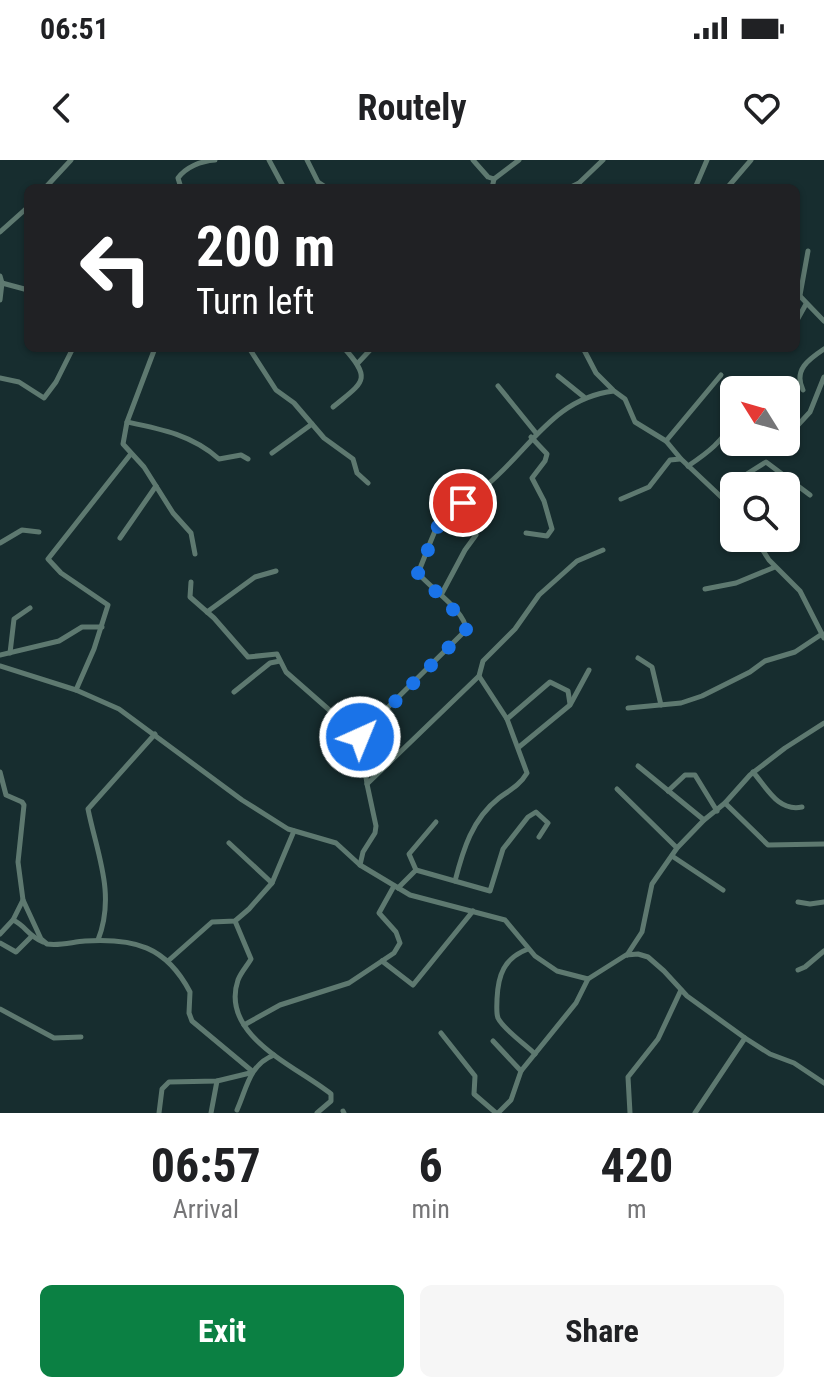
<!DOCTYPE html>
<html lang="en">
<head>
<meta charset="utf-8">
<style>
	body { margin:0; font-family:"Roboto Condensed",sans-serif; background:#f6f6f6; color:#202124; height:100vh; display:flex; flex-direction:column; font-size:30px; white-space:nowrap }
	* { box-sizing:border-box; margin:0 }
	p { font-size:26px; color:#757577 }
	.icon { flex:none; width:44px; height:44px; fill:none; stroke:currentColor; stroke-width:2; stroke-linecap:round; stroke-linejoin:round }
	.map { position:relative; height:953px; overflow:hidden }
	.details { display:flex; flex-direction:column; background:#fff; flex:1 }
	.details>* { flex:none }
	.top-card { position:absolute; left:24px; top:24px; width:776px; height:168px; border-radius:12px; box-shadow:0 2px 6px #0004; background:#202124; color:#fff; overflow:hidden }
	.needle { width:52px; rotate:307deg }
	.fabs { position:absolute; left:720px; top:216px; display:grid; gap:16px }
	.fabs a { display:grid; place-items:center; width:80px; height:80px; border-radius:12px; background:#fff; box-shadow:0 2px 6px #0004; font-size:40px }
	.pin { position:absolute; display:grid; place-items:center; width:68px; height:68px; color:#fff; margin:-34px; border:4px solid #fff; border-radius:50%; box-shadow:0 2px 8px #0007 }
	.me { position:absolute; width:88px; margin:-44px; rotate:44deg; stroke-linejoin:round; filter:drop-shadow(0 0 6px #0008) }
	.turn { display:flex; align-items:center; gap:28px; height:168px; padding:0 40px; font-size:36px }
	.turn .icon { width:104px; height:104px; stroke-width:2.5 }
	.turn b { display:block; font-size:56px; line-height:68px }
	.eta { display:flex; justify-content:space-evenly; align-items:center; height:136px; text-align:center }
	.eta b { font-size:48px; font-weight:700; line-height:56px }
	.action { display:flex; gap:16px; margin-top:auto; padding:16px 40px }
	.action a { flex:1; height:92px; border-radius:12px; background:#0b8043; color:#fff; font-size:32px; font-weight:700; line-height:92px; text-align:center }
	.action a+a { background:#f6f6f6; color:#202124 }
	.status { display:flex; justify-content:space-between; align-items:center; height:56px; padding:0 40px; background:#fff; direction:ltr }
	.status svg { height:22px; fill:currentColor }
	header { display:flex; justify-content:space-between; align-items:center; height:104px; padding:0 40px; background:#fff; font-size:36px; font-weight:700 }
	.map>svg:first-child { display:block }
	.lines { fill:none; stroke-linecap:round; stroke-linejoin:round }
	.minor { stroke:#5e7970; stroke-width:5 }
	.route { stroke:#1a73e8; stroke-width:14; stroke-dasharray:0 25.2 }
</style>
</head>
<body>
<div class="status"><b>06:51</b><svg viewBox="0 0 49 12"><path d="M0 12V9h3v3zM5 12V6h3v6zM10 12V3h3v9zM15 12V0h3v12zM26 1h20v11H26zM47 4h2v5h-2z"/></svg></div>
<header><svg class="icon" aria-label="back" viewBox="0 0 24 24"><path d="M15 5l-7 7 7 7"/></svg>Routely<svg class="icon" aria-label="heart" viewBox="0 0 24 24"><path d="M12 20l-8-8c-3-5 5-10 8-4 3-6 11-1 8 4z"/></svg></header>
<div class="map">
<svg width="824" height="953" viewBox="0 0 824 953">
	<rect width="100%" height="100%" fill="#172d2f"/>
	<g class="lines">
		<g class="minor">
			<polyline points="269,0 284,28"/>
			<polyline points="307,0 318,22 327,28"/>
			<polyline points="473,0 488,17 494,19 519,0"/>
			<polyline points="45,28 71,0"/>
			<path d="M181 28 178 18C186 7 201 1 215 0"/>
			<polyline points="492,28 494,19"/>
			<polyline points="569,28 579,23 603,0"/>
			<polyline points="695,28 707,0"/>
			<polyline points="727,28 751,0"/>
			<polyline points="0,72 28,47"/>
			<polyline points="0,116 2,123 0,140"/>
			<polyline points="2,123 28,130"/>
			<polyline points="796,132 824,161"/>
			<polyline points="800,135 808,91"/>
			<polyline points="796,162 806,144"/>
			<polyline points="155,188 127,262 123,284 144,307 173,353 191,373 195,394"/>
			<polyline points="249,188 276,230 294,243 324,278 353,299 357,313 368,323"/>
			<polyline points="583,188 596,213 613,230"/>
			<polyline points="357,204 372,188"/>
			<polyline points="558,216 584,237"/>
			<polyline points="0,218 19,222 44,238 56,222 73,188"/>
			<polyline points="498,226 536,273"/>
			<path d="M803 230C793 210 809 199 824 189"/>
			<path d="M333 247C363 222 373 220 344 188"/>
			<path d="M127 262C161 269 192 275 219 299L241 295 248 299"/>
			<polyline points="786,278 810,252 824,217"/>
			<polyline points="666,281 721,215"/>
			<polyline points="782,282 783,282"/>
			<polyline points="272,293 312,264"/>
			<path d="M688 306C706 294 725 280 733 260L727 255"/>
			<polyline points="722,336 742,317 766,302 810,335"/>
			<polyline points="621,339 649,327 670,300 680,299"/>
			<polyline points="526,373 547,376 552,369 544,341 532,318 545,301 547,294 531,277"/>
			<polyline points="120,378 156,326"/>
			<polyline points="755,378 769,400 800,431 824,478"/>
			<polyline points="0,383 22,370 39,372"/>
			<polyline points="191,422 190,437 214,458 248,497 277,494 286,512 360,577"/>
			<polyline points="705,429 736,423 775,407"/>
			<polyline points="441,435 465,390 476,375"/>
			<polyline points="207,452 255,417 276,411"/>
			<polyline points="10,493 14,459 30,448"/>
			<polyline points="0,495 59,481 82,467 102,467"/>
			<polyline points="638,498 652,507 661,545"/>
			<polyline points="0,506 76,530 119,549 242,640 288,669 336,683 360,705 410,735 505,760 535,796 557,811 588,819 626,795 638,794 648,797 664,811 687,836 745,878 770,894 794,903 824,923"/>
			<polyline points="76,530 94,489 108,445 61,413 48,399 130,295"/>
			<polyline points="234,532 270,503 280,501"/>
			<polyline points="628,548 681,543 702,536 750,512 765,501 795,492 822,474"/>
			<polyline points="507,559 550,522 568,531 570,544"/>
			<polyline points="519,587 570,545 589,510"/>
			<polyline points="638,606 704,660"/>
			<polyline points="0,612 6,635 22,642 24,645 18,702 23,740 13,760 0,774"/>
			<path d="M753 612C767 628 778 652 802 647"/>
			<polyline points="367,624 479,516 483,501 515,469 539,435 577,401 603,390"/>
			<polyline points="617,629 677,688"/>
			<polyline points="668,631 685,615 695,615 717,651"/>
			<polyline points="725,643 768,685 824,684"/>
			<polyline points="229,683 272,723"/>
			<polyline points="672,696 723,730"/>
			<path d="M360 705 363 692 375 673 376 666 367 624 360 575 466 470C466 451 430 428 418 413 423 402 436 365 442 357 451 345 476 334 488 324 530 289 554 238 614 231L625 239 635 262 666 281 681 299 734 349"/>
			<polyline points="416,710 409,694 436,662"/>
			<path d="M455 721C463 690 472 659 499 638 510 630 520 625 527 613L507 559 479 516"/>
			<polyline points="398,728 416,710 490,731 503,689 528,657 536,652 548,663 539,677"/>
			<path d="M23 740 41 779 47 784C60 786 72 782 85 781 134 778 166 786 190 832L189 853 192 861 252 911"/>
			<polyline points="798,742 810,744 824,742"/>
			<path d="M13 760C26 766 27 775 43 782"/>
			<path d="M235 761 251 799C247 806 241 812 238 820 219 876 298 907 331 934V941L317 953"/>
			<path d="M98 780C116 734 97 694 88 649L155 574"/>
			<polyline points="0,783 16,792 31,777"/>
			<path d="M528 789C504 798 498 815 497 839 497 845 496 853 498 858 503 869 526 885 535 894"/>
			<polyline points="627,795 642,772 652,724 677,688 704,660 725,643 750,615 785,588 824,563"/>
			<polyline points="168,801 212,762 235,761 249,749 272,723 294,671"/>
			<polyline points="382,801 413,825 473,751"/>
			<polyline points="798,810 805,807 824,791"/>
			<polyline points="0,849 54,878 81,877"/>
			<polyline points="244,865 280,845 349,823 394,793 400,783 396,772 379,753 394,726"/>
			<polyline points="441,873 475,916 474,934 496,953"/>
			<polyline points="493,881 521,911"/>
			<path d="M237 950C247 928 249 905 274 895"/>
			<polyline points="343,951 344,953"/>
			<polyline points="159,953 162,929 169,922 217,921 250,913"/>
			<polyline points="211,953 217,921"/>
			<polyline points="498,953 511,940 521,911 576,843 588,819"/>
			<polyline points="630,953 628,917 658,879 681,830"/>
			<polyline points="695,953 745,878"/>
		</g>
	</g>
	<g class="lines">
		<polyline class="route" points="360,577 466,470 466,463 418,413 442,357 463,343"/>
	</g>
</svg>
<div class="fabs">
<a><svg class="needle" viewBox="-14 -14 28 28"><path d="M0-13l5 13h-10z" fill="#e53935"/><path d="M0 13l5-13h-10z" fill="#757577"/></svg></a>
<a><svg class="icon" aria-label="search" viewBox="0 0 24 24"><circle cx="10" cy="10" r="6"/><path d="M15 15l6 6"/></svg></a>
</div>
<div class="pin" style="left:463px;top:343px;background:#d93025"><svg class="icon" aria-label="arrive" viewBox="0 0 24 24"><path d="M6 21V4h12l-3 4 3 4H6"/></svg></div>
<svg class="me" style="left:360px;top:577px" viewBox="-20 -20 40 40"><circle r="17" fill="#1a73e8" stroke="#fff" stroke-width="3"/><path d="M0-11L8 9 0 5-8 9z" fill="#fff"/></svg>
<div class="top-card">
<div class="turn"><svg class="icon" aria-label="left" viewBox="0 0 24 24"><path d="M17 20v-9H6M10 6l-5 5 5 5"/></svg><div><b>200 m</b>Turn left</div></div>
</div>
</div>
<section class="details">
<div class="eta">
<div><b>06:57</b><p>Arrival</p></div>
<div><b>6</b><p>min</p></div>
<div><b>420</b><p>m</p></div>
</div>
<div class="action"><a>Exit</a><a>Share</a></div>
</section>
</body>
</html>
